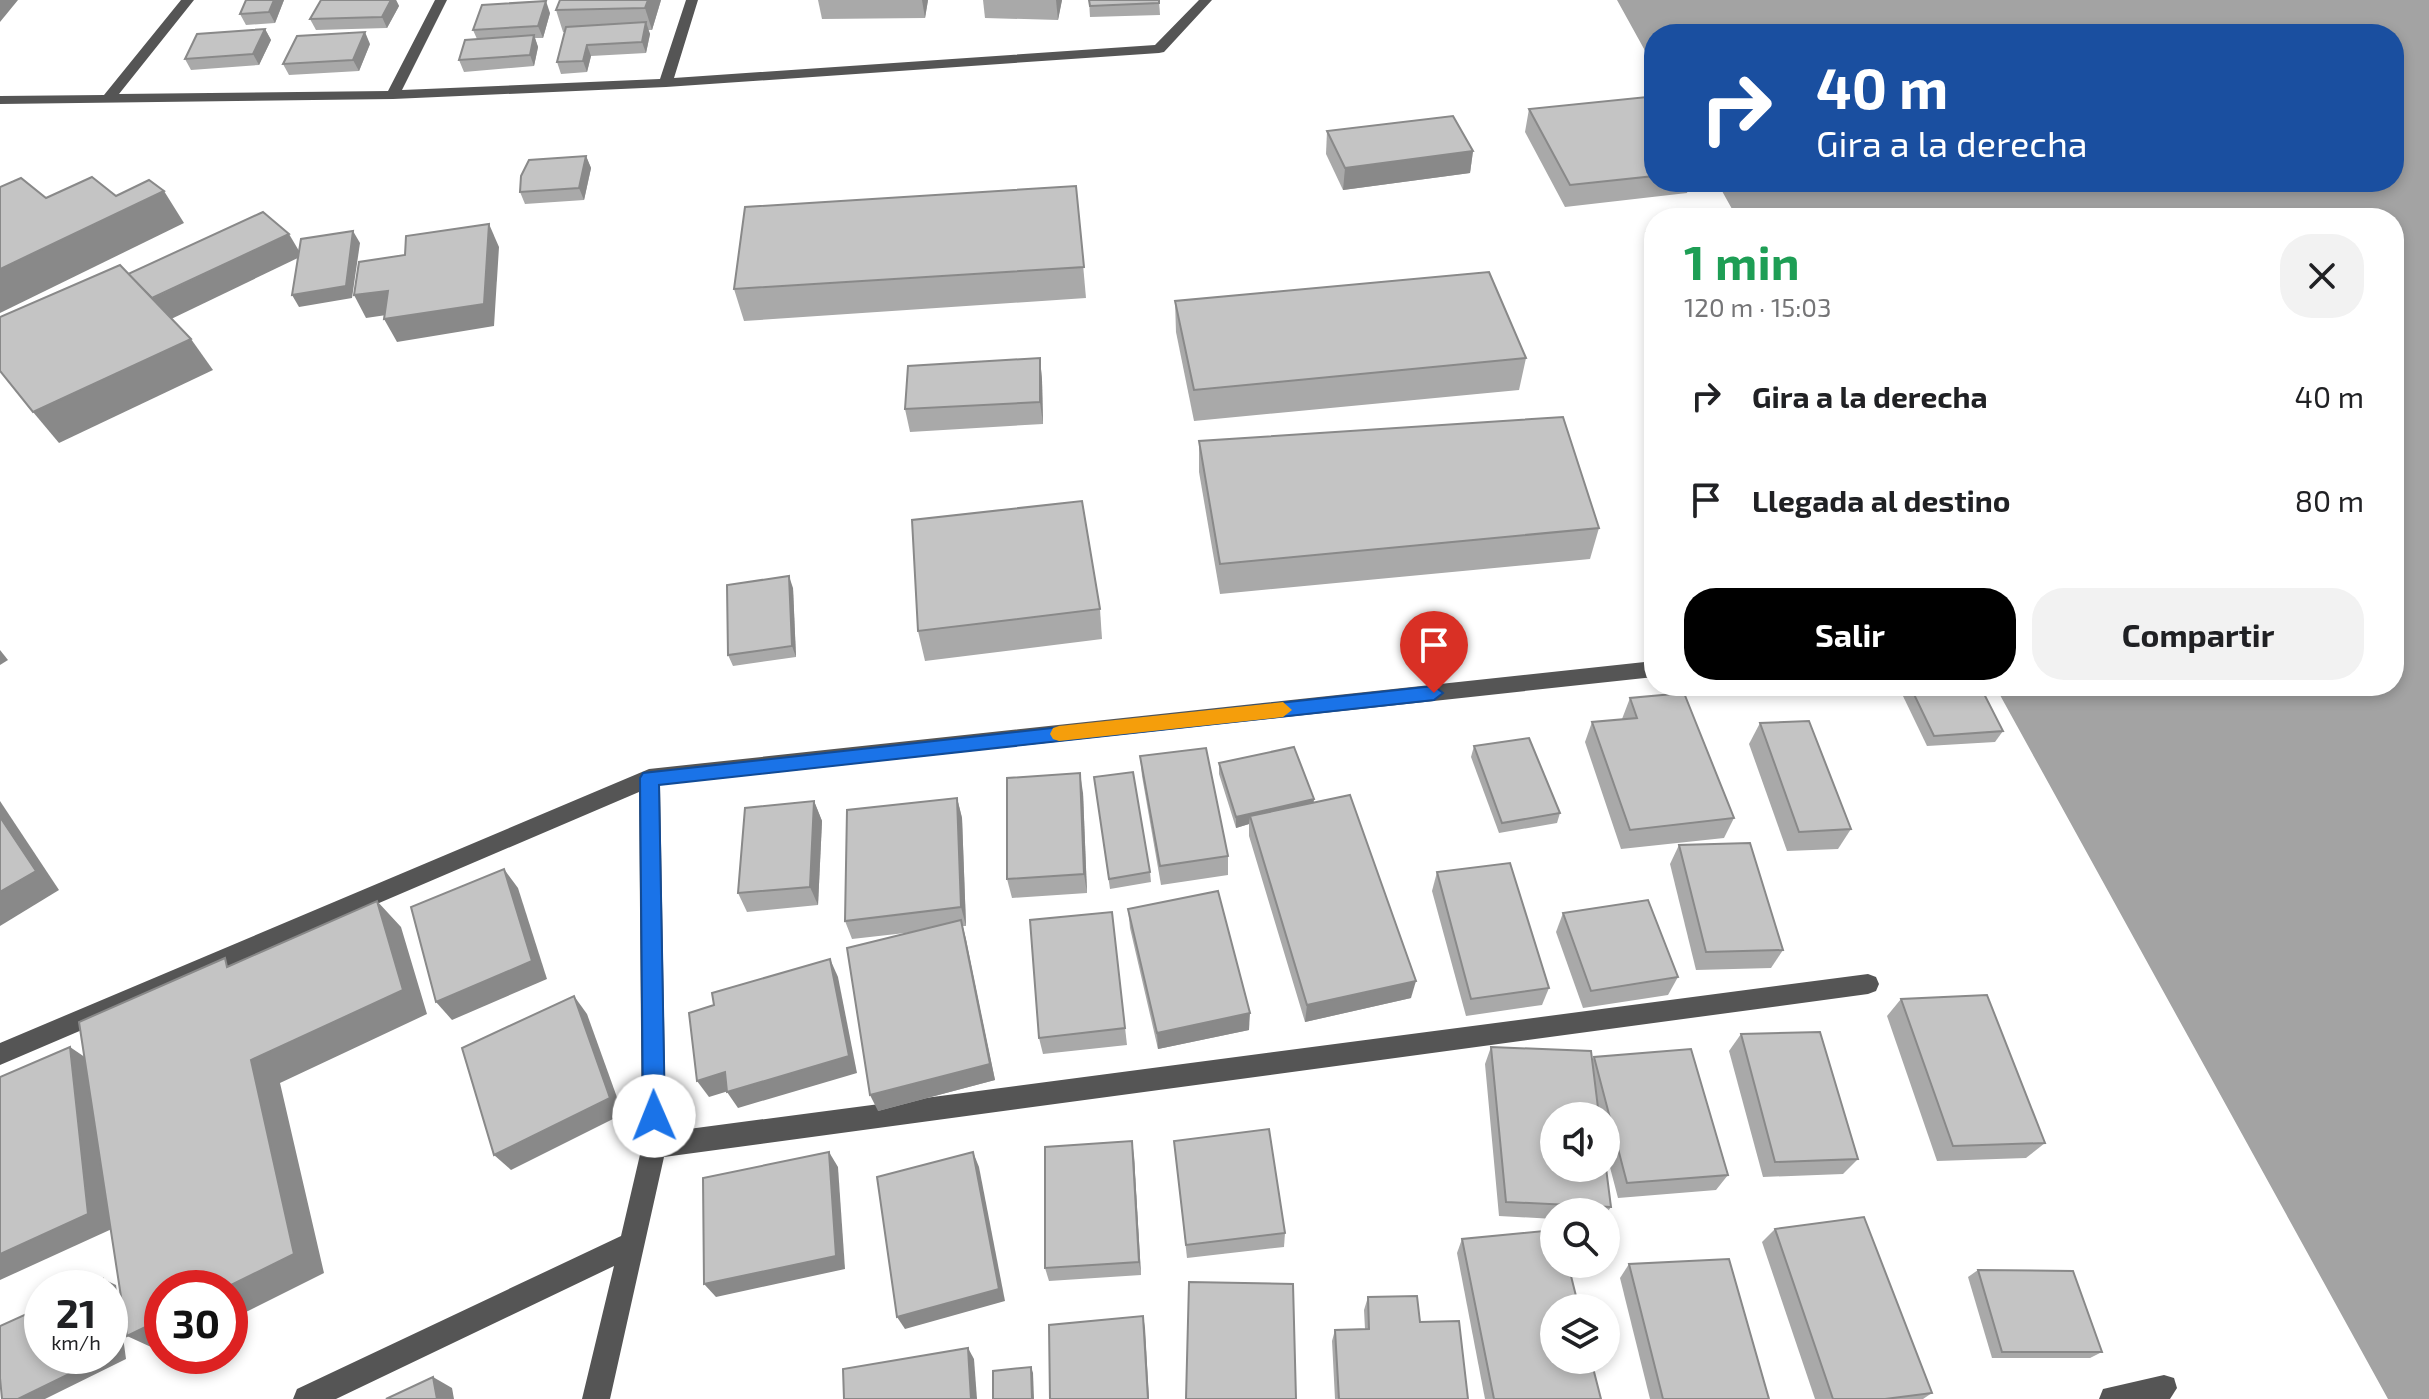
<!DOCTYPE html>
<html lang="es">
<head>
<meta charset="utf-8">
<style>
	body { margin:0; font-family:"Exo 2",sans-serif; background:#f2f2f2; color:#202124; height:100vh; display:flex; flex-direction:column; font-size:30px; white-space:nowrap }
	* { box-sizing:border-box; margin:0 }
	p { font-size:26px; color:#757577 }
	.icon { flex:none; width:44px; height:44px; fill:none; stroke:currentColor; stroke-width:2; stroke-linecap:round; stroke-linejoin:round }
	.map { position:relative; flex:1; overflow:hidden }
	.drawer { position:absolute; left:1644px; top:208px; width:760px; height:488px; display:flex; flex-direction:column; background:#fff; border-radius:32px; box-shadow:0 4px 12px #0003 }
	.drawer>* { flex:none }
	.banner { position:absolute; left:1644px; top:24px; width:760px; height:168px; border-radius:32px; box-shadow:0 4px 12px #0003; background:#1a4fa0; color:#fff; overflow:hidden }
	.tools { position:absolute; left:1540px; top:1102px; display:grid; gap:16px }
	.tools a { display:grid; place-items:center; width:80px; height:80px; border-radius:50%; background:#fff; box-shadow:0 4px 12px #0003; font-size:40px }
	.speed { position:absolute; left:24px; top:1270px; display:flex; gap:16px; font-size:40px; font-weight:700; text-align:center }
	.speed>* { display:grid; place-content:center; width:104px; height:104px; border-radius:50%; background:#fff; box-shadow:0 4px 12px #0003; line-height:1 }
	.speed small { font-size:20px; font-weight:400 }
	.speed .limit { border:12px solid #d22; background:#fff; color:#111 }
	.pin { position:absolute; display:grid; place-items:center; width:68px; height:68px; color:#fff; margin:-82px -34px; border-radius:50% 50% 50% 0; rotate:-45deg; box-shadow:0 0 8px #0007 }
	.pin .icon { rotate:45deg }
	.me { position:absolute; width:88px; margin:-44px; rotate:359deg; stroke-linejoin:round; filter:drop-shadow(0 0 6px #0008) }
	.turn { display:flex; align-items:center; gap:28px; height:168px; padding:0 40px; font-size:36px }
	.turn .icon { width:104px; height:104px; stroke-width:2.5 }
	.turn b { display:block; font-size:56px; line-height:68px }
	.round { display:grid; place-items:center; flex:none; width:84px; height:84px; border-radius:32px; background:#f2f2f2 }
	.summary { display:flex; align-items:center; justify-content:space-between; height:136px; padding:0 40px }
	h1 { font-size:48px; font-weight:700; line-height:60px; color:#1e9e55 }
	.primary-button { display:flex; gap:16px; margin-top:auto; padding:16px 40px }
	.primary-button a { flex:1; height:92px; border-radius:32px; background:#000; color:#fff; font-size:32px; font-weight:700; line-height:92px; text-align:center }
	.primary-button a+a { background:#f2f2f2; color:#202124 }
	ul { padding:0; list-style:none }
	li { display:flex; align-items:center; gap:24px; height:104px; padding:0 40px }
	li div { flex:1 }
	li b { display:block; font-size:30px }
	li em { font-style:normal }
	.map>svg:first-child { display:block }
	.water { fill:#a3a3a3 }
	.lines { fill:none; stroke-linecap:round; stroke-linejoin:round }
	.minor { fill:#555; fill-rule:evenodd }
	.wall { fill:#a9a9a9 }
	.shaded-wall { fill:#898989 }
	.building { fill:#c4c4c4; stroke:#898989; stroke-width:2 }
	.route { fill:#1a73e8; stroke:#114b97; stroke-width:2 }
	.slow { fill:#f59e0b }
</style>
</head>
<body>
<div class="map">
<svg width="2429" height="1399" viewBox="0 0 2429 1399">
	<rect width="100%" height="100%" fill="#fff"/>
	<polygon class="water" points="1617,0 2429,0 2429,1399 2388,1399 1995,686 2394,686 2394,218 1737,218 1717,182 2394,182 2394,34 1654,34 1654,67"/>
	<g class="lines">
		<g class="minor">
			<polygon points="181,0 194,0 119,94 388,91 435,0 447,0 402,90 660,79 686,0 698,0 674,78 1155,45 1199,0 1212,0 1164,52 1159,53 666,87 393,99 0,104 0,96 104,95"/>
			<polygon points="1654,661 1654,677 660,785 666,1132 1868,974 1876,977 1879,984 1876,991 1868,994 664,1157 610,1399 582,1399 614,1266 336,1399 293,1399 297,1389 621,1236 642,1146 639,792 0,1065 0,1043 649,769"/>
			<polygon points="2164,1375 2174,1378 2177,1388 2170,1399 2099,1399 2103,1389"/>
		</g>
	</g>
	<g class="wall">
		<polygon points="246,0 284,0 275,23 246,25 240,14"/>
		<polygon points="321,0 396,0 399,6 387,28 316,30 310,19"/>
		<polygon points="560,0 661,0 652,30 648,30 650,34 646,53 591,56 587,72 561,74 557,62 565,32 563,32 556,10"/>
		<polygon points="818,0 928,0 925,18 822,19"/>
		<polygon points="983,0 1062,0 1058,20 985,18"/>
		<polygon points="1089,0 1159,0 1160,15 1090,17"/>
		<polygon points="550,13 543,38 535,38 538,47 534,66 464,72 459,60 477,39 473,30"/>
		<polygon points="265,29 271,40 259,65 191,70 185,59"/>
		<polygon points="370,44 359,71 289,75 283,64"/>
		<polygon points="1529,109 1654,109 1654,182 1691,182 1687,193 1565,207 1525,132"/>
		<polygon points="1327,131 1473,151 1470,173 1343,190 1326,154"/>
		<polygon points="586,156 591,168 584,200 525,204 520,192"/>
		<polygon points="1076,186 1086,298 744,321 734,289"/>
		<polygon points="1654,231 1654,265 1644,244 1647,232"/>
		<polygon points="1175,301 1526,358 1519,390 1194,421 1176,332"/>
		<polygon points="1040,358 1042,380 1043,424 910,432 905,409"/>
		<polygon points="1199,441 1599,528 1590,559 1220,594 1199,472"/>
		<polygon points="793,588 796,657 733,666 728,655"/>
		<polygon points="1100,609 1102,639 925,661 918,631"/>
		<polygon points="1907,686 1980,686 2003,731 1995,742 1927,746 1902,694"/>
		<polygon points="1630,698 1734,818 1724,838 1621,849 1585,742 1592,722 1622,719"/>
		<polygon points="1760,723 1851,829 1838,849 1787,851 1749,744"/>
		<polygon points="1474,746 1560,813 1557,823 1499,833 1471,757"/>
		<polygon points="1140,756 1228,856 1228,875 1161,885 1142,776"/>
		<polygon points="1219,763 1314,803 1411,998 1305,1022 1249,836 1249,824 1236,828 1219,774"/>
		<polygon points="1094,777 1150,872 1151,882 1110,889"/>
		<polygon points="1083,793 1087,893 1012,898 1007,879"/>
		<polygon points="957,798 962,818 966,926 962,926 995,1080 878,1111 914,932 852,939 845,921"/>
		<polygon points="814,801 822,821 818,905 747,912 738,893"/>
		<polygon points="1679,845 1783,950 1771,968 1696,970 1670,864"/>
		<polygon points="1437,872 1549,988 1542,1005 1466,1016 1432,891"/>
		<polygon points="1128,909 1249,1030 1158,1049 1130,928"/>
		<polygon points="1112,912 1127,1045 1043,1054 1039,1038"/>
		<polygon points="1563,913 1678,977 1668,995 1583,1008 1556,932"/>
		<polygon points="1901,999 2045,1143 2026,1158 1937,1161 1887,1016"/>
		<polygon points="1741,1034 1858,1159 1843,1174 1763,1177 1729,1051"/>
		<polygon points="1491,1047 1592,1061 1594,1057 1728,1175 1716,1190 1618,1198 1606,1152 1606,1116 1554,1116 1611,1207 1606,1214 1606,1212 1554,1212 1554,1219 1499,1216 1485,1064"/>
		<polygon points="1174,1141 1285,1233 1284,1247 1187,1258"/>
		<polygon points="1134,1156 1141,1275 1049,1281 1045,1268"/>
		<polygon points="1775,1229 1932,1393 1923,1399 1815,1399 1762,1242"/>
		<polygon points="1462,1239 1601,1399 1485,1399 1457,1253"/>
		<polygon points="1629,1264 1769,1399 1650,1399 1620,1278"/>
		<polygon points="1978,1270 2102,1352 2090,1358 1992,1358 1968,1277"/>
		<polygon points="1368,1297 1420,1322 1468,1399 1335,1399 1332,1341 1335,1330 1365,1329 1364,1310"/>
	</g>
	<g class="shaded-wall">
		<polygon points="0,0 18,0 0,22"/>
		<polygon points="274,0 284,0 275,23 269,12"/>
		<polygon points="391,0 396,0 399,6 387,28 382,17"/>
		<polygon points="648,0 661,0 652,30 645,8"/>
		<polygon points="922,0 928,0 925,18"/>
		<polygon points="1056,0 1062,0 1058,20"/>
		<polygon points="546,1 550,13 543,38 538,26"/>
		<polygon points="646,22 650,34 646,53 642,42"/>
		<polygon points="265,29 271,40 259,65 253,54"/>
		<polygon points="365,32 370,44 359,71 353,60"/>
		<polygon points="534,35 538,47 534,66 530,55"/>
		<polygon points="587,45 591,56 587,72 583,61"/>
		<polygon points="1473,151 1470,173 1343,190 1345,168"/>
		<polygon points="586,156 591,168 584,200 579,188"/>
		<polygon points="164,191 184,223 0,313 0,269"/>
		<polygon points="489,224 499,247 494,326 397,342 384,319"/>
		<polygon points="353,231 360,243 352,298 299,307 292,295"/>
		<polygon points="289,234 302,256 167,321 151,299"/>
		<polygon points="388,291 400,313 366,318 354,295"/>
		<polygon points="191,339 213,370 59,443 33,412"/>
		<polygon points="1040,358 1042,380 1043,424 1040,402"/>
		<polygon points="789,576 793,588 796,657 792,646"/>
		<polygon points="0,650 8,660 0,665"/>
		<polygon points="1080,773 1083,793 1087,893 1084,874"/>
		<polygon points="957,798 962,818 966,926 961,907"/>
		<polygon points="1314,799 1313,810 1250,816 1249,824 1236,828 1236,817"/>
		<polygon points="0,801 59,890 0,926"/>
		<polygon points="814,801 822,821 818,905 810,887"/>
		<polygon points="504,869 518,888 547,979 452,1020 436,1002"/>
		<polygon points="377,901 401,927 427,1014 280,1083 324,1273 230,1320 230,1288 225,1288 251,1060"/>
		<polygon points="961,920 966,939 995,1080 878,1111 870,1095"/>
		<polygon points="830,959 838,977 857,1073 738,1108 727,1092"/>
		<polygon points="1416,981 1411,998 1305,1022 1307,1005"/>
		<polygon points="574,996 587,1014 623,1114 511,1170 494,1155"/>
		<polygon points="1250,1013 1249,1030 1158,1049 1157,1033"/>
		<polygon points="70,1047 95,1064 114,1228 0,1280 0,1254"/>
		<polygon points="725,1072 735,1089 709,1097 697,1081"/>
		<polygon points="1132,1141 1134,1156 1141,1275 1139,1262"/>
		<polygon points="829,1152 838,1167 845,1269 716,1297 704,1284"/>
		<polygon points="973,1152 979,1167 1005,1301 905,1329 897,1317"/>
		<polygon points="103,1279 116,1285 126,1359 45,1399 18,1399 106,1356 110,1356 110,1288 104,1288"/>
		<polygon points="1143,1316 1145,1328 1149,1399 1148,1399"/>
		<polygon points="162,1319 162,1352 127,1336"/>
		<polygon points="968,1348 974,1359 977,1399 971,1399"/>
		<polygon points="1031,1367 1033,1373 1034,1399 1032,1399"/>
		<polygon points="433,1377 452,1388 454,1399 437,1399"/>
	</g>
	<g class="building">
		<polygon points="246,0 274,0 269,12 240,14"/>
		<polygon points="321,0 391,0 382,17 310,19"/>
		<polygon points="560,0 648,0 645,8 556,10"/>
		<polygon points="1089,0 1159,0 1159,3 1090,6"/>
		<polygon points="546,1 538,26 473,30 482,5"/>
		<polygon points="646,22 642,42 587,45 583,61 557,62 566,27"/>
		<polygon points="265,29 253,54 185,59 197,34"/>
		<polygon points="365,32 353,60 283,64 297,36"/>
		<polygon points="534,35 530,55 459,60 465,40"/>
		<polygon points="1647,97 1654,109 1654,176 1570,185 1529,109"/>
		<polygon points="1453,116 1473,151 1345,168 1327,131"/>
		<polygon points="586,156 579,188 520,192 521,176 529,160"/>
		<polygon points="92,177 116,196 149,180 164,191 0,269 0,187 21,178 46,198"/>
		<polygon points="1076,186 1084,267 734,289 745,207"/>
		<polygon points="263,212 289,234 152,298 128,274"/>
		<polygon points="489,224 484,304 384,319 388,291 354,295 359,262 405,255 406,236"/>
		<polygon points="353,231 346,286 292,295 301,239"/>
		<polygon points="1654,231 1654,246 1647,232"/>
		<polygon points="120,265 191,339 33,412 0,371 0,317"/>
		<polygon points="1489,272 1526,358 1194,390 1175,301"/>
		<polygon points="1040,358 1040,402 905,409 908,366"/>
		<polygon points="1563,417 1599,528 1220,564 1199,441"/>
		<polygon points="1082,501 1100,609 918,631 912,520"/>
		<polygon points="789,576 792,646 728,655 727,585"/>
		<polygon points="1910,686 1980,686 2003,731 1934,736"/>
		<polygon points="1684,693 1734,818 1630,830 1592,722 1637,718 1630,698"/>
		<polygon points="1809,721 1851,829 1799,832 1760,723"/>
		<polygon points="1529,738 1560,813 1502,823 1474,746"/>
		<polygon points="1294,747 1314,799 1236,817 1219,763"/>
		<polygon points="1206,748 1228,856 1160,866 1140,756"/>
		<polygon points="1133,772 1150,872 1109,879 1094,777"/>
		<polygon points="1080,773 1084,874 1007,879 1007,778"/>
		<polygon points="1350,795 1416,981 1307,1005 1250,816"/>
		<polygon points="957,798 961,907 845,921 847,810"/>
		<polygon points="814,801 810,887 738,893 745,808"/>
		<polygon points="0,817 36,871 0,892"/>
		<polygon points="1750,843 1783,950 1706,952 1679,845"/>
		<polygon points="1510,863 1549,988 1471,999 1437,872"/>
		<polygon points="504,869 532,961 436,1002 411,907"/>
		<polygon points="1218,891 1250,1013 1157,1033 1128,909"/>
		<polygon points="1648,900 1678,977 1591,991 1563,913"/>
		<polygon points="377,901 403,990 251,1060 294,1254 225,1288 162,1288 162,1319 127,1336 79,1022 225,958 227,967"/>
		<polygon points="1112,912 1125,1028 1039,1038 1030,920"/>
		<polygon points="961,920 990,1064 870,1095 847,948"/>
		<polygon points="830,959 849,1056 727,1092 725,1072 697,1081 689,1013 714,1005 712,993"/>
		<polygon points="1987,995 2045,1143 1953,1146 1901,999"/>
		<polygon points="574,996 610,1098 494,1155 462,1048"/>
		<polygon points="1820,1032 1858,1159 1775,1162 1741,1034"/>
		<polygon points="70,1047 88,1214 0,1254 0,1077"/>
		<polygon points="1491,1047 1591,1051 1599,1116 1554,1116 1554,1168 1606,1168 1611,1207 1506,1202"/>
		<polygon points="1691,1049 1728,1175 1627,1183 1594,1057"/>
		<polygon points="1269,1129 1285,1233 1186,1245 1174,1141"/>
		<polygon points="1132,1141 1139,1262 1045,1268 1045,1147"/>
		<polygon points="829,1152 836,1256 704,1284 703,1178"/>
		<polygon points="973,1152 999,1289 897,1317 877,1177"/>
		<polygon points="1864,1217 1932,1393 1885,1399 1833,1399 1775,1229"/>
		<polygon points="1554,1230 1554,1264 1568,1264 1579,1308 1554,1308 1554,1360 1591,1360 1601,1399 1494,1399 1462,1239"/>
		<polygon points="1729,1259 1769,1399 1663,1399 1629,1264"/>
		<polygon points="1978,1270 2073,1271 2102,1352 2002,1352"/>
		<polygon points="103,1279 104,1288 82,1288"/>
		<polygon points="1189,1282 1293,1284 1296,1399 1186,1399"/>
		<polygon points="1417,1296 1420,1322 1459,1321 1468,1399 1339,1399 1335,1330 1369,1329 1368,1297"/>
		<polygon points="42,1307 42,1356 106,1356 18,1399 2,1399 0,1378 0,1326"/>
		<polygon points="1143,1316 1148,1399 1050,1399 1049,1325"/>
		<polygon points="968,1348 971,1399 844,1399 843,1369"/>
		<polygon points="1031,1367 1032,1399 993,1399 993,1371"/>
		<polygon points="433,1377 437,1399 386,1399"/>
	</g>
	<polygon class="route" points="1434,686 1443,693 1434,700 659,785 665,1116 661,1123 654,1126 646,1123 643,1116 640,778 643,773"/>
	<polygon class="slow" points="1283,702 1292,710 1283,717 1059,741 1053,739 1050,734 1053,728 1059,726"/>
</svg>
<div class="tools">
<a><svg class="icon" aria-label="sound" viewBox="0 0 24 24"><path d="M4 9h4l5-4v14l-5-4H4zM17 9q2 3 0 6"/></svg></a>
<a><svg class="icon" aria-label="search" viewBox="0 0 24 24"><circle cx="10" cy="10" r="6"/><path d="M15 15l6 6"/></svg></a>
<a><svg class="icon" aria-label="layers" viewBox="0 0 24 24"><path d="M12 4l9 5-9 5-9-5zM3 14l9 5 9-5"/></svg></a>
</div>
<div class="speed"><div>21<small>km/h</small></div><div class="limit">30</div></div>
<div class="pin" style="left:1434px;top:693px;background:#d93025"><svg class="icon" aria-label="arrive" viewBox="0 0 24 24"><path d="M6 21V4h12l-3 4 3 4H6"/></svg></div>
<svg class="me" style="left:654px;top:1116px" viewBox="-20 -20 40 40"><circle r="19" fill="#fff"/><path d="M0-13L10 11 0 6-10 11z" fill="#1a73e8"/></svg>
<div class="banner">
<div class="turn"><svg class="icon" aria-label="right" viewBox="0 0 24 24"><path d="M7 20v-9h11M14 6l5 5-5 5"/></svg><div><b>40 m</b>Gira a la derecha</div></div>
</div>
<section class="drawer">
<div class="summary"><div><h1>1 min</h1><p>120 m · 15:03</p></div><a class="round"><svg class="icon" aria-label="close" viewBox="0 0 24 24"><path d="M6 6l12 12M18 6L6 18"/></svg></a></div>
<ul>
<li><svg class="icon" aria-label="right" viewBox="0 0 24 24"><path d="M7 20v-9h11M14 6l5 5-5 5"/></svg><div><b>Gira a la derecha</b></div><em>40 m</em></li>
<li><svg class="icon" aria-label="arrive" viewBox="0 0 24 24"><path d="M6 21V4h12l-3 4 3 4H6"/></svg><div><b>Llegada al destino</b></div><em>80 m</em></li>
</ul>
<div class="primary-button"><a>Salir</a><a>Compartir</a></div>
</section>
</div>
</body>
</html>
